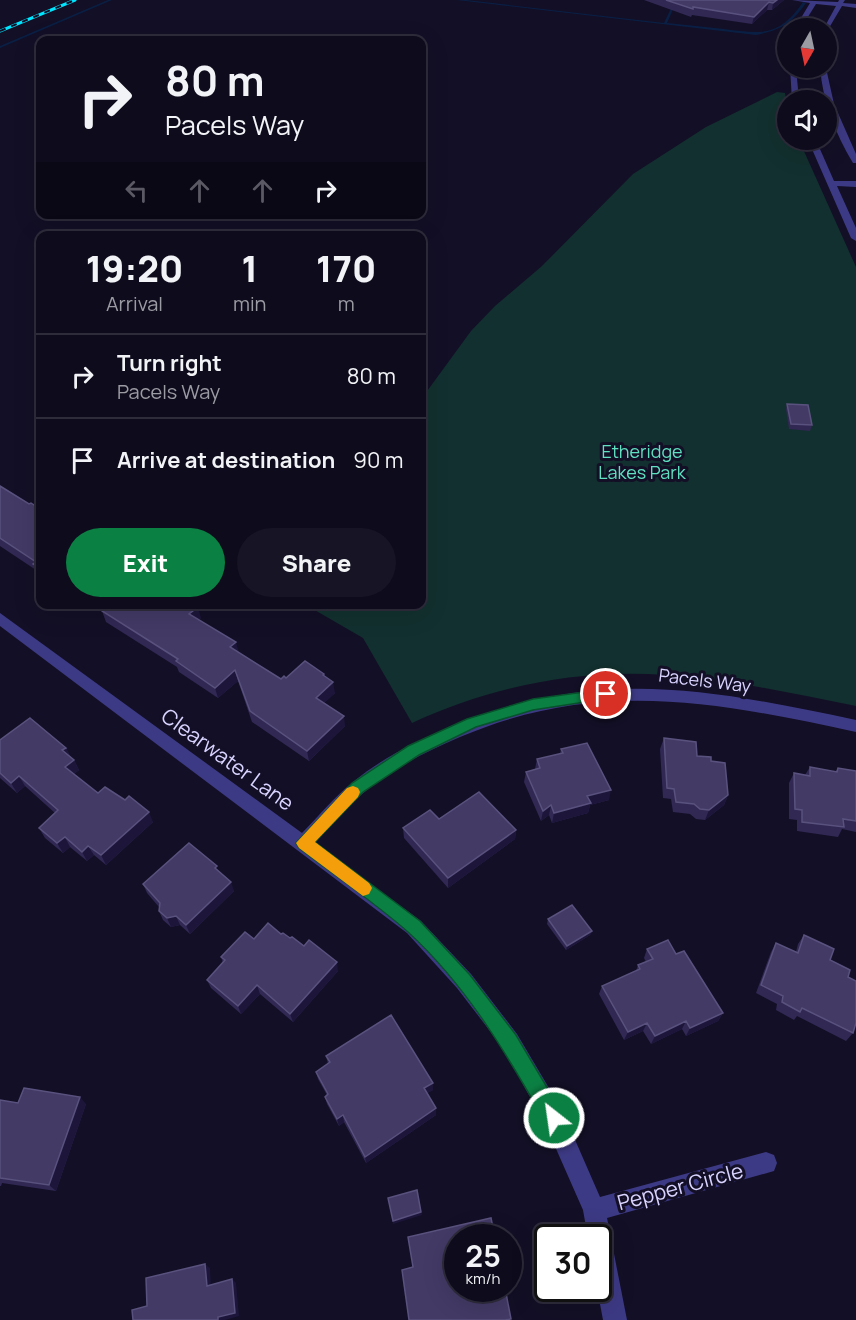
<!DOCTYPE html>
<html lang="en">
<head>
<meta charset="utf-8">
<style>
	body { margin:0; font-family:Manrope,sans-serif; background:#171425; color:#f1f3f6; height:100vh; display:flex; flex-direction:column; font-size:22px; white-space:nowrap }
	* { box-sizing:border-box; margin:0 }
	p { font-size:20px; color:#9b9ba3 }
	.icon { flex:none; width:33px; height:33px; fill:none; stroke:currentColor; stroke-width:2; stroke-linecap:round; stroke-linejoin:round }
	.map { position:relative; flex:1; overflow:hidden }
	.details { position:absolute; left:36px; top:231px; width:390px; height:378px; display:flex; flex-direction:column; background:#0e0b1c; border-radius:12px; box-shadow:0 6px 24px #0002,0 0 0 2px #2e2b3b }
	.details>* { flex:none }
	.guide { position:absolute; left:36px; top:36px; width:390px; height:183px; border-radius:12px; box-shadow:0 6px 24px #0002,0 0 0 2px #2e2b3b; background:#0e0b1c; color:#f1f3f6; overflow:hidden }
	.needle { width:39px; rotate:189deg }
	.tools { position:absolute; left:777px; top:18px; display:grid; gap:12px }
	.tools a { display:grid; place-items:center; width:60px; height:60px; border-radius:50%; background:#0e0b1c; box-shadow:0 6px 24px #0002,0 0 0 2px #2e2b3b; font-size:30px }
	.speed { position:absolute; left:444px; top:1224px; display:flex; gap:12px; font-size:30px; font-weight:700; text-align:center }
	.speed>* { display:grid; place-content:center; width:78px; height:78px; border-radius:50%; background:#0e0b1c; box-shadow:0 6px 24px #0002,0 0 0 2px #2e2b3b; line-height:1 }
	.speed small { font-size:15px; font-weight:400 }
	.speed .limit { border:3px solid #111; border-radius:9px; background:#fff; color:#111 }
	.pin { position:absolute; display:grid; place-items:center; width:51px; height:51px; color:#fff; margin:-26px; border:3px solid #fff; border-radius:50%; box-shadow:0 2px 6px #0007 }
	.me { position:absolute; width:66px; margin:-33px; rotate:330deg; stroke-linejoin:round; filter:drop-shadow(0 0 4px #0008) }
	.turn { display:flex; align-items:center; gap:21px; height:126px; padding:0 30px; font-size:27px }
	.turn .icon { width:78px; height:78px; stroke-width:2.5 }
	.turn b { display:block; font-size:42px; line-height:51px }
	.lanes { display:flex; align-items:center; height:57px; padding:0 30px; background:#0003; justify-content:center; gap:30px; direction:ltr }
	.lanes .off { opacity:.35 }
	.eta { display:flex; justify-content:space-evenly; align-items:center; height:102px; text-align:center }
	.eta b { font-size:36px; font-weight:800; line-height:42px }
	.action { display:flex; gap:12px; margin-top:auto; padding:12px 30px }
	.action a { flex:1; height:69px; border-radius:36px; background:#0b8043; color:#fff; font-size:24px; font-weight:800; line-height:69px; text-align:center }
	.action a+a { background:#171425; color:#f1f3f6 }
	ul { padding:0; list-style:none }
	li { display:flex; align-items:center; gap:18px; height:84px; padding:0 30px; border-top:2px solid #2e2b3b }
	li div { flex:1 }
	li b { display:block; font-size:22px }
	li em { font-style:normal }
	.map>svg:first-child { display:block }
	.green { fill:#12302f }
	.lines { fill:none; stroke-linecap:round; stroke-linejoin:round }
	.stream { fill:#0a1f44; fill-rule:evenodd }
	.minor { fill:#3d3a85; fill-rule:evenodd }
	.rail-casing { stroke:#00e5ff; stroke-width:3 }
	.rail { stroke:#130f26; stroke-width:2; stroke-dasharray:6; stroke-linecap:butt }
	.wall { fill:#312854 }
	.shaded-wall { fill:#1d163a }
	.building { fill:#433a66; stroke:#5a527e; stroke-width:1.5 }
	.route { fill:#0b8043; stroke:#07532c; stroke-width:1.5 }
	.slow { fill:#f59e0b }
	.labels { text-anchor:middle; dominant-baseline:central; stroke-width:6; stroke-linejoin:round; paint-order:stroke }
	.park-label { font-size:18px; fill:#5fe0c0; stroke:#130f26 }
	.street-label { font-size:18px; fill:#d9d4ff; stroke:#130f26 }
	.near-street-label { font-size:21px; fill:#d9d4ff; stroke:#130f26 }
</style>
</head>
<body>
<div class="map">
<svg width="856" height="1320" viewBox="0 0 856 1320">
	<rect width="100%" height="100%" fill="#130f26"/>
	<path class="green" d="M777 92 785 93 787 105 788 140H799L856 267V706C793 694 730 679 666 675 577 669 493 686 412 723L363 638 306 605 422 604V398L471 331 495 306 542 266 633 174 706 127Z"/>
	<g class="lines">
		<g class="stream">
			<polygon points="108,0 112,0 0,48 0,46"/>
			<path d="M457 0H466L664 23 675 0H677L667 23C686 25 705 27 724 29 762 34 779 37 803 2L806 3C791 24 781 30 756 35Z"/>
		</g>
		<g class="minor">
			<polygon points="792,0 838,2 839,0 845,0 843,3 856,4 856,8 842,6 826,33 826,28 824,28 836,6 816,4 801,28 795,28 810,3"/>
			<polygon points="790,68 796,68 799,100 792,100"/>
			<path d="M820 68H826L834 104 856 154V163H853C835 133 823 102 820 68Z"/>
			<polygon points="808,140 816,140 834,181 856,181 856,187 837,186 856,228 856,241 851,238"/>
			<path d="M0 613 302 833C319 816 334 797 353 782 382 758 417 741 451 727 596 666 709 689 856 720V732C716 702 598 678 460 737 425 752 391 769 362 794 345 808 331 826 315 843L421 921 471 974 517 1034 562 1110 600 1197 766 1152 774 1155 777 1163 774 1171 607 1218 627 1320H603L597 1288 598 1238H588L583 1210 546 1126 503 1048 457 988 407 933 0 626Z"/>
		</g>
		<defs>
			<polyline id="rail" points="0,31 75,0"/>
		</defs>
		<use href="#rail" class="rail-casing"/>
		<use href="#rail" class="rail"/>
	</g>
	<g class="wall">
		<polygon points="644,0 784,0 772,10 767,10 752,24 692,15 691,17"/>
		<polygon points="787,404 812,425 810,431 789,429 786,409"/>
		<polygon points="0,486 29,504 40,509 40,577 38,575 36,570 0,546"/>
		<polygon points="102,611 201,618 198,620 238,653 281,679 324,674 325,677 335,693 324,703 345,726 309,761 252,722 238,681 218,698 179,672 177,667 106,622"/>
		<polygon points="664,738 697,756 711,761 728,795 724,805 705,820 696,819 690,814 673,812 671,799 663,798 660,749"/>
		<polygon points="0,740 66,748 70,756 74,760 79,770 74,774 98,793 153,822 106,865 94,855 87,861 70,847 63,853 45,838 39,828 55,813 25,786 17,793 0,778"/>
		<polygon points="561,749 609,800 590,805 588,813 552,823 549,815 541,821 524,782 526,772 535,769 537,759 560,754"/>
		<polygon points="810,767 835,772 838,768 856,771 856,832 842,829 838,837 797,831 797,820 789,819 789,783 794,773 805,775"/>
		<polygon points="403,828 516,830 515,839 448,888 404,838"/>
		<polygon points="218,871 234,891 190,934 180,925 171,927 163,920 159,911 159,907 147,893 143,884"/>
		<polygon points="548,919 592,931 590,935 566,950 547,924"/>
		<polygon points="804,935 848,977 853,1033 846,1041 797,1016 794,1020 776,1010 777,1004 756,993 771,952 776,943 796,952 798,944"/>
		<polygon points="290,938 304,946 338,971 293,1022 260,994 241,1014 211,988 207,980 223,963 221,957 254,939"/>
		<polygon points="647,949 676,954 723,1013 718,1021 686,1036 682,1029 651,1044 643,1031 624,1040 599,994 602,986 636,971 638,965 646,962 644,958"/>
		<polygon points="326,1056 433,1083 433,1090 427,1093 436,1115 366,1163 344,1122 339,1126 327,1104 325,1097 327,1095 318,1079 316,1072 328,1064"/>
		<polygon points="0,1100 18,1103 86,1104 56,1191 2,1183 1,1186 0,1186"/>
	</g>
	<g class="shaded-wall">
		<polygon points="777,0 784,0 772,10 773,3"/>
		<polygon points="769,2 767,10 752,24 754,17"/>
		<polygon points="198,607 201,618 192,625 189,614"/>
		<polygon points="236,642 239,653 230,647"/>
		<polygon points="235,670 238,681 218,698 215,688"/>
		<polygon points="333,682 335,693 318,709 316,698"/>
		<polygon points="344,716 345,726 309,761 307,751"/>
		<polygon points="66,748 71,758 62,750"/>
		<polygon points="74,760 79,770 70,777 65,767"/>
		<polygon points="19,776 25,786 17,793 11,783"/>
		<polygon points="611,790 609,800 590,805 588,813 552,823 554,813 587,796"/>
		<polygon points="728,795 724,805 705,820 709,810"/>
		<polygon points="551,805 549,815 541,821 543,811"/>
		<polygon points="149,812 153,822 106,865 101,855"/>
		<polygon points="516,830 515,839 448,888 448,878"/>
		<polygon points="65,837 70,847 63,853 57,843"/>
		<polygon points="88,846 94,855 87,861 82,852"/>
		<polygon points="231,882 234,891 190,934 186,925"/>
		<polygon points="176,916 180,925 171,927 167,918"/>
		<polygon points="592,931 590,935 566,950 567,946"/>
		<polygon points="337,962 338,971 293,1022 290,1014"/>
		<polygon points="257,985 260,994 241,1014 238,1006"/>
		<polygon points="723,1013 718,1021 686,1036 690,1028"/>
		<polygon points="686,1021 682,1029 651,1044 655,1036"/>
		<polygon points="647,1023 643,1031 624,1040 628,1032"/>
		<polygon points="433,1083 433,1090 424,1095 424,1088"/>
		<polygon points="80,1097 86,1104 56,1191 49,1185"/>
		<polygon points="436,1108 436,1115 366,1163 365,1157"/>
		<polygon points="343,1115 344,1122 339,1126 337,1119"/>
		<polygon points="421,1212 422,1215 393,1224 393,1221"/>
		<polygon points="205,1264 210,1268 211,1290 207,1286"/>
		<polygon points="232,1279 236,1283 239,1316 225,1320 218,1320 218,1317"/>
	</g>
	<g class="building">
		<polygon points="666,0 777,0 773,3 769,2 754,17 693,7 693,9"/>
		<polygon points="787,404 808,405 812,425 791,424"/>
		<polygon points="0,486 29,504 31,503 40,509 40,568 33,564 36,562 0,538"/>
		<polygon points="111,604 194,604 198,607 189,614 236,642 230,647 281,679 284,676 286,678 305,661 324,674 323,675 333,682 316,698 344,716 307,751 250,711 235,670 215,688 176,661 178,659 102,611"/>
		<polygon points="30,718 66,748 62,750 74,760 65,767 98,793 105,787 125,800 129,796 149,812 101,855 88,846 82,852 65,837 57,843 39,828 58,810 19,776 11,783 0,773 0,740"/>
		<polygon points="664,738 696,742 697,756 711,757 711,761 725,763 728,795 709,810 700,809 694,804 676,802 674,789 667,788"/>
		<polygon points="587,743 611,790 587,796 591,803 554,813 551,805 543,811 526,772 540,768 537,759 563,753 561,749"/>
		<polygon points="810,767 837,772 838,768 856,771 856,821 843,819 844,827 802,822 802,810 795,809 794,773 810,776"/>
		<polygon points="479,792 516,830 448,878 403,828 430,810 439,819"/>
		<polygon points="189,843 217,866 215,868 231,882 186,925 176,916 167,918 159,911 160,903 143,884"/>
		<polygon points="572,905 592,931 567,946 548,919"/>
		<polygon points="268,923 281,934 283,933 290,938 292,937 304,946 309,940 337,962 290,1014 257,985 238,1006 207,980 225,960 221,957 245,932 254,939"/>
		<polygon points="804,935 834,949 830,960 850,970 848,977 856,981 856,1023 853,1033 802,1008 800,1012 782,1002 783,996 761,985 776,943 798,953"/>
		<polygon points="668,940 676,954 684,951 723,1013 690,1028 686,1021 655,1036 647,1023 628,1032 602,986 640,969 638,965 653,959 647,949"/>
		<polygon points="391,1015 433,1083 424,1088 436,1108 365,1157 343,1115 337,1119 325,1097 328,1094 316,1072 330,1062 326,1056"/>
		<polygon points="24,1088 80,1097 49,1185 0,1178 0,1100 18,1103"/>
		<polygon points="417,1190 421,1212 393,1221 388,1198"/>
		<polygon points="491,1218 495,1238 458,1238 458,1288 505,1288 511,1319 505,1320 409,1320 402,1270 413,1267 408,1237"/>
		<polygon points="205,1264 207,1286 232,1279 235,1313 218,1317 218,1320 133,1320 132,1310 147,1306 146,1278"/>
	</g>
	<path class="route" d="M606 689 613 694 611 698 533 710 476 727 419 755 363 792 315 842 420 921 470 975 516 1035 561 1111 564 1118 561 1125 554 1128 547 1125C508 1056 467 986 408 932 374 902 335 876 299 848L296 843 352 783 408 746 467 719 533 699Z"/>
	<polygon class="slow" points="353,786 358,788 360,792 358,797 315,842 369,883 372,888 369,894 363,896 299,848 296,843 347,788"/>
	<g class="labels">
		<g class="park-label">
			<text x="642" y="451">Etheridge<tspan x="642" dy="21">Lakes Park</tspan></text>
		</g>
		<g class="street-label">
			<text transform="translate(705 680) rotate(7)">Pacels Way</text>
		</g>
		<g class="near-street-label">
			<text transform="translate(228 759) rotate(36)">Clearwater Lane</text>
			<text transform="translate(680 1186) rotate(-15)">Pepper Circle</text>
		</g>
	</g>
</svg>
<div class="tools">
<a><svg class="needle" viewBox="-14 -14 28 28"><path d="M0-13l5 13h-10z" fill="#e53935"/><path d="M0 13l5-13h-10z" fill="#9b9ba3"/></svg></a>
<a><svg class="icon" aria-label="sound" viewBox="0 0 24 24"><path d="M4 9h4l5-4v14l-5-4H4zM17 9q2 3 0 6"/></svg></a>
</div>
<div class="speed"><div>25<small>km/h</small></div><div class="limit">30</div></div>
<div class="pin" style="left:606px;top:694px;background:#d93025"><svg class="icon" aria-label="arrive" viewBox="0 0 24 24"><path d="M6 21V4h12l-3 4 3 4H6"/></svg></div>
<svg class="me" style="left:554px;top:1118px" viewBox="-20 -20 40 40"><circle r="17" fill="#0b8043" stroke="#fff" stroke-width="3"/><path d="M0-11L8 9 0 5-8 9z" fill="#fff"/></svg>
<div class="guide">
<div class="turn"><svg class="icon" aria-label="right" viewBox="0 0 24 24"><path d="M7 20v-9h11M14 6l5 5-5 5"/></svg><div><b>80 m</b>Pacels Way</div></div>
<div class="lanes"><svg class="icon off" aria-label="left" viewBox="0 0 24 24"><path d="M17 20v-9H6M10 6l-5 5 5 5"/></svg><svg class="icon off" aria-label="ahead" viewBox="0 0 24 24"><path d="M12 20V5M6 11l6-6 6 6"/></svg><svg class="icon off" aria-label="ahead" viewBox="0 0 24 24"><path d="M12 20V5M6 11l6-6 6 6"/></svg><svg class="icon" aria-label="right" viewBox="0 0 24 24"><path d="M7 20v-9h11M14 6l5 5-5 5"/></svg></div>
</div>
<section class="details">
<div class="eta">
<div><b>19:20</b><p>Arrival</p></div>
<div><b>1</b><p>min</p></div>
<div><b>170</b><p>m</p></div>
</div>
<ul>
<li><svg class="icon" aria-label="right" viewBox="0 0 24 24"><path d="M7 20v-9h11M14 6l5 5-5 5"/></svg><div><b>Turn right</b><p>Pacels Way</p></div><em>80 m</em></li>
<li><svg class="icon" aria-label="arrive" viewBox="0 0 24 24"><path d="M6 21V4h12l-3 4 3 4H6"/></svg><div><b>Arrive at destination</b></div><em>90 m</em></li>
</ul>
<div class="action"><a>Exit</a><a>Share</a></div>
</section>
</div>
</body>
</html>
